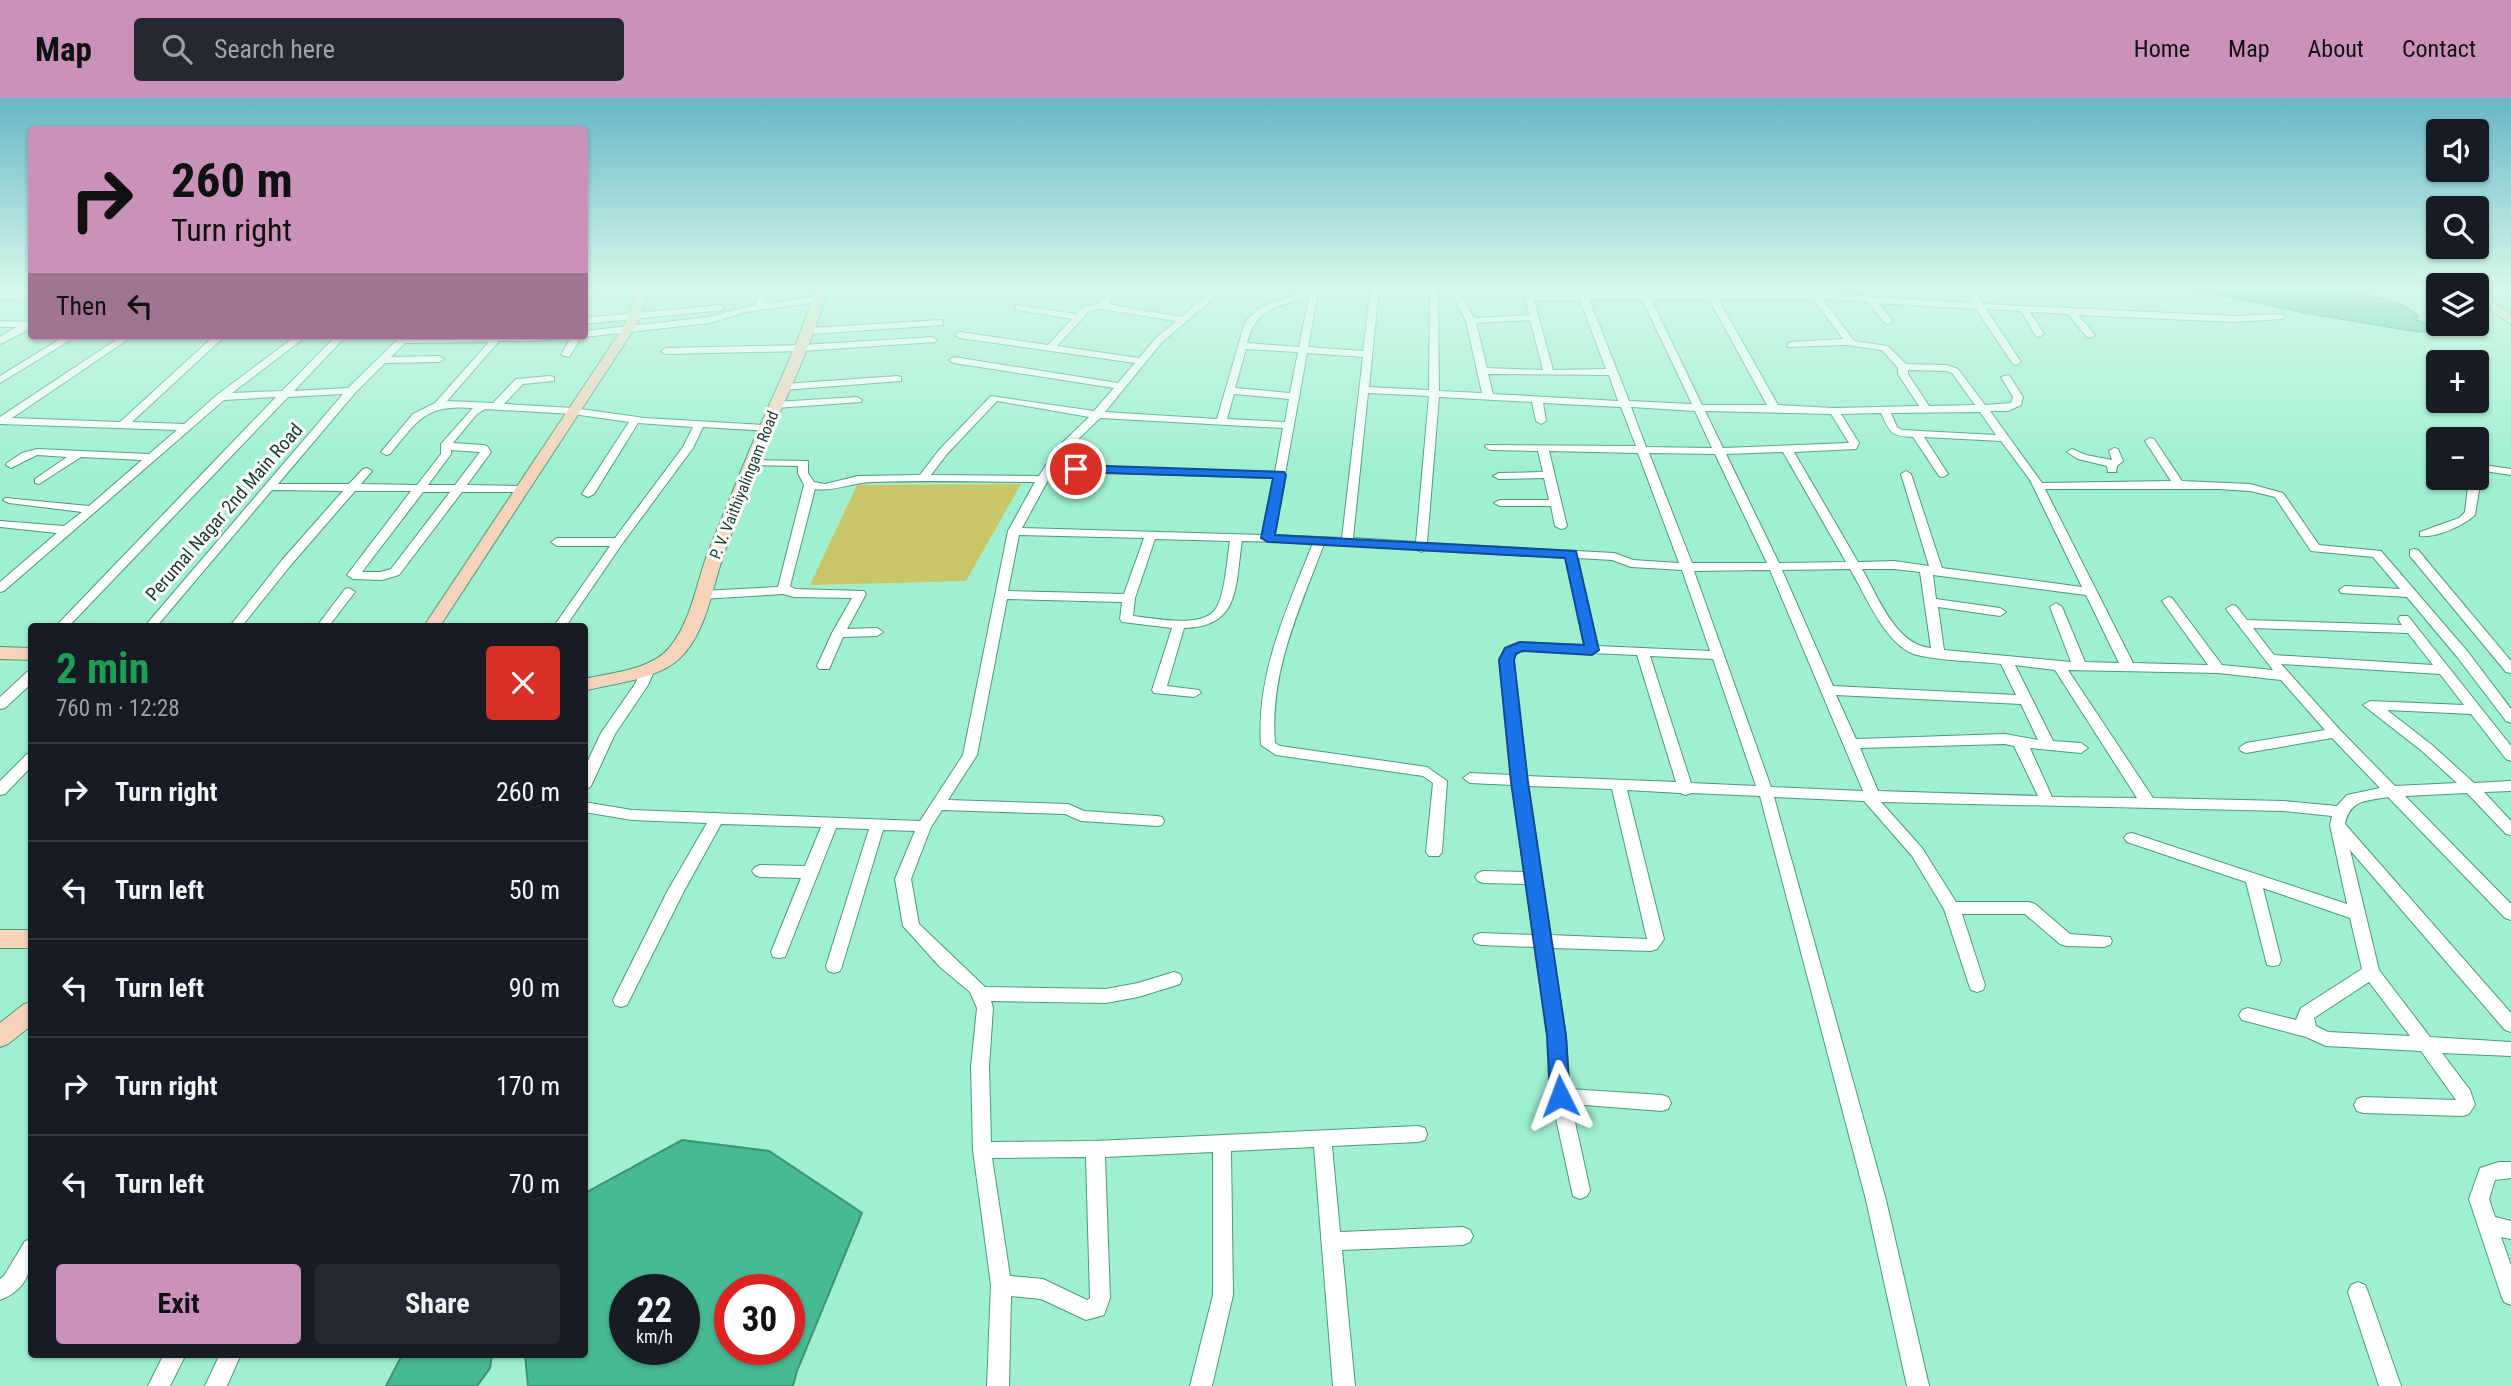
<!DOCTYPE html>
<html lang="en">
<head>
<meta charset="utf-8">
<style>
	body { margin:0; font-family:"Roboto Condensed",sans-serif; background:#242831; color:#f1f3f6; height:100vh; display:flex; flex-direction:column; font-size:26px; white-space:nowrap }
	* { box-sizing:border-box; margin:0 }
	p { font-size:23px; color:#9ea1a6 }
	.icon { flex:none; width:38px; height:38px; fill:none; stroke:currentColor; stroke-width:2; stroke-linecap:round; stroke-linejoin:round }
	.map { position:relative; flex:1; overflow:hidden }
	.sheet { position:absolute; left:28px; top:525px; width:560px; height:735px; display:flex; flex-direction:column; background:#171b24; border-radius:7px; box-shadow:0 2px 5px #0004 }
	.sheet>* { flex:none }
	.banner { position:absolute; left:28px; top:28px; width:560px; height:214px; border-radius:7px; box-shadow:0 2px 5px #0004; background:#ca91b9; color:#111; overflow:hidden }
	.buttons { position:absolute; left:2426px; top:21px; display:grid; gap:14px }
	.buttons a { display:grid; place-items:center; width:63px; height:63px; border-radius:7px; background:#171b24; box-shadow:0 2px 5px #0004; font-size:35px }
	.speed { position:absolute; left:609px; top:1176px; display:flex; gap:14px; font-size:35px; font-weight:700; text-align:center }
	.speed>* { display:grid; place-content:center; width:91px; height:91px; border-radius:50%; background:#171b24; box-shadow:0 2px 5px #0004; line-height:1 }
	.speed small { font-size:18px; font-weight:400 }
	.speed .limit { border:10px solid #d22; background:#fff; color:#111 }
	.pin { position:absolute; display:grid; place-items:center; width:60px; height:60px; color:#fff; margin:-30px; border:4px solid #fff; border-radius:50%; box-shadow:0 2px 7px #0007 }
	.me { position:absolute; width:77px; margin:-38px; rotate:357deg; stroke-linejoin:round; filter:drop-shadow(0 0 5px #0008) }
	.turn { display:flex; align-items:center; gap:24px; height:147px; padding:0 28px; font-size:32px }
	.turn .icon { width:91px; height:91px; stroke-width:2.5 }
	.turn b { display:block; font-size:49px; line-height:60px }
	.then { display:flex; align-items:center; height:66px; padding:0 28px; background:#0003; gap:14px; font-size:26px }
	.round { display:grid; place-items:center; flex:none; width:74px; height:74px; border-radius:7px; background:#242831 }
	.summary { display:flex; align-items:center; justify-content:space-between; height:119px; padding:0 28px }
	h1 { font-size:42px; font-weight:700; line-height:52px; color:#1e9e55 }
	.primary-button { display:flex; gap:14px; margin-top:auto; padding:14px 28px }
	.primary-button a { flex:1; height:80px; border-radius:7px; background:#ca91b9; color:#111; font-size:28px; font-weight:700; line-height:80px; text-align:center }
	.primary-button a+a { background:#242831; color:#f1f3f6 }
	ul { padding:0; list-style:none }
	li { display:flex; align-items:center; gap:21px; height:98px; padding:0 28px; border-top:2px solid #363941 }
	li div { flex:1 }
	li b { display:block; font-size:26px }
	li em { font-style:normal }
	header { display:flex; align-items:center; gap:42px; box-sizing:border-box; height:98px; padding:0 35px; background:#ca91b9; color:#111 }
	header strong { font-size:33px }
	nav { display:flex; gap:38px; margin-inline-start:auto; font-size:24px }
	.search { width:490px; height:63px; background:#242831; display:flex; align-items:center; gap:18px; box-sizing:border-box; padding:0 24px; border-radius:7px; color:#9ea1a6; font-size:26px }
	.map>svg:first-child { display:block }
	.green { fill:#c9c668 }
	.water { fill:#48ba93; stroke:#3a9475; stroke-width:2; fill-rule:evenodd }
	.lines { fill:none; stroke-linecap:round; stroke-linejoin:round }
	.street-casing { stroke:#4b9a7d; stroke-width:2 }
	.secondary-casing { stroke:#4b9a7d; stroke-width:2 }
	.street { fill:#fff; fill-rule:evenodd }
	.secondary { fill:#f8d3bc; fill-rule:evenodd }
	.route { fill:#1a73e8; stroke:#114b97; stroke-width:2 }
	.labels { text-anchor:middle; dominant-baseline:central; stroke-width:6; stroke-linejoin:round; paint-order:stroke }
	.far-street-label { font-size:16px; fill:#1b3c2f; stroke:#fdfdfd }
	.street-label { font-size:19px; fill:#1b3c2f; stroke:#fdfdfd }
</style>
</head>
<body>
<header>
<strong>Map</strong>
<div class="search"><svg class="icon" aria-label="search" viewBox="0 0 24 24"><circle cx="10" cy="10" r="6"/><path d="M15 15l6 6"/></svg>Search here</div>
<nav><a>Home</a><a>Map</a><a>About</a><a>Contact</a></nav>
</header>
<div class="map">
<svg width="2511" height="1288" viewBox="0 0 2511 1288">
	<rect width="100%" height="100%" fill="#a0f0d0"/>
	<polygon class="green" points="1021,386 966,483 810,487 857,387"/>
	<g class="water">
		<path d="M2183 189H2345C2369 202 2397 199 2418 218L2415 222 2442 229 2444 235 2414 233 2307 215Z"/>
		<path d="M682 1042 769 1053 862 1115 797 1273 793 1288H528L525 1257 584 1256 585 1095ZM625 1192H684V1251H625ZM730 1192H789V1251H730Z"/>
		<polygon points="402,1257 402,1256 492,1257 490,1270 477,1288 386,1288"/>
	</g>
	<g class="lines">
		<defs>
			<g id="street">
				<polygon points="762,189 771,189 764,206 818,198 823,201 818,204 746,214 710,225 584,239 582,238 569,259 561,257 572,238 584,238 584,233 709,219 754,207"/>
				<path d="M1114 189H1123L1108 206 1181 219 1217 189H1227L1162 244 1105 314 1217 321 1245 224 1259 210 1310 192V189H1332L1318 195 1308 249 1363 253 1371 189H1379L1369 289 1429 292 1430 189H1438L1439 293 1482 295 1466 223 1448 189H1457L1474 220 1529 217 1525 199 1519 189H1528L1532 196H1578L1576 189H1585L1587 196H1706L1703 189H1712L1715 196 1809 195 1810 192 1813 191 1819 195 1864 198 1857 189H1866L1874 199 1973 205 1967 189H1976L1983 206 2235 218 2284 216V220L2281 221 2235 224 2078 217 2095 237 2090 240 2087 239 2068 216 2030 214 2044 236 2039 239 2036 238 2021 213 1986 211 2021 264 2016 267 2013 266 1976 211 1878 205 1893 223 1888 226 1885 225 1868 204 1823 201 1854 243 1888 248 1906 266 1947 267 1958 271 1985 307 2011 305 2013 299 2001 279 2009 277 2023 299 2021 307 2008 313H1990L2042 385 2171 383 2145 343 2150 340 2154 341 2182 383 2250 386 2283 395 2319 447 2381 453 2468 554 2511 611V625L2506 623 2458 560 2407 499 2341 495 2339 492 2345 488 2400 491 2373 459 2311 453 2275 399 2250 393 2219 391H2045L2133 565 2208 567 2162 503 2168 499 2172 500 2222 567 2273 572 2226 511 2232 507 2236 508 2247 522 2402 527 2398 521 2400 518H2408L2511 648V663L2506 661 2471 616 2387 612 2432 647 2474 685 2511 683V693L2484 694 2511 723V737L2506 736 2467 695 2405 698 2511 806V822L2505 820 2388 699C2367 703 2350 701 2345 726L2511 915V934L2505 932 2350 752 2379 872 2430 939 2511 944V958L2442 955 2470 992 2475 1007 2469 1016 2463 1018 2363 1015 2357 1013 2354 1007 2357 1001 2363 999 2456 1002 2421 953 2326 948 2306 939 2242 922 2239 917 2242 912 2248 910 2296 922 2301 910 2362 871 2350 820 2263 790 2281 862 2279 867 2273 868 2267 867 2246 784 2127 744 2124 740 2127 736 2132 735 2347 806 2330 727 2332 718 2284 713 1881 704 1922 750 1956 804H2029L2035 806 2070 836 2110 839 2112 843 2110 847 2104 849 2066 848 2060 846 2025 816H1962L1985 887 1983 892 1977 894 1971 892 1969 887 1944 811 1912 758 1864 703 1774 699 1886 1102 1929 1288H1907L1866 1102 1760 698 1691 695 1686 697 1680 695 1627 692 1664 841 1657 851 1651 853 1552 850 1566 938 1569 991 1662 997 1668 999 1671 1005 1668 1011 1662 1013 1571 1006 1590 1092 1587 1098 1580 1101 1573 1098 1551 998 1548 938 1536 849 1481 847 1475 845 1473 841 1475 837 1481 835 1534 837 1527 786 1483 785 1478 783 1475 779 1478 775 1483 773 1525 774 1513 687 1470 685 1463 680 1470 675 1512 677 1499 562 1505 550 1519 544 1584 547 1566 460 1426 452 1421 454 1416 451 1324 446C1300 510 1269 574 1275 645L1280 648 1427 669 1447 683 1442 754 1439 758H1429L1426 754 1433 685 1423 678 1276 657 1261 647C1256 575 1287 511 1313 445L1242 443C1235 487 1241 529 1184 530L1167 588 1199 592 1201 595 1194 599 1154 595 1152 592 1172 530 1122 524 1120 521 1122 504 1007 501 977 657 948 702 1068 706 1084 713 1157 718 1162 719 1164 723 1162 727 1157 728 1081 723 1065 716 942 712 931 729 911 781 919 826 985 889 1106 891 1138 885 1174 874 1180 876 1182 881 1180 886 1174 888 1138 899 1106 905 991 903 993 910 989 969 991 1044 1095 1043 1418 1028 1425 1030 1427 1036 1425 1042 1418 1044 1332 1048 1340 1134 1463 1129 1470 1132 1473 1138 1470 1144 1463 1147 1342 1152 1355 1288H1333L1314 1049 1231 1053 1233 1197 1212 1288H1190L1213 1197V1054L1105 1059 1110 1200 1104 1217 1086 1222 1041 1201 1011 1198 1009 1288H987L991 1187 973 1052 971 969 977 910 970 894 940 869 903 828 895 781 915 733 883 732 842 868 840 873 834 875 828 873 826 868 869 731 836 730 787 854 785 859 779 860 773 859 771 854 801 780 760 779 755 777 752 773 755 769 760 767 805 768 821 729 721 726 683 795 627 907 621 909 615 907 613 902 667 794 707 725 632 722 584 714V704L632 712 920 723 963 657 1008 433 1035 384C981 384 927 382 873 384 853 384 834 394 815 391L790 488 795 491 864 493 866 496 847 531 877 530 883 534 877 538 843 539 829 571H819L817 568 832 535 852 500 794 499 783 496 702 501 696 497 702 493 778 489 804 387 798 375V368L752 367 747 364 748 362 808 363V375L814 384 825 386 858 378 920 377 939 352 991 298 1094 313 1114 290 954 265 949 262 954 259 1118 285 1135 265 960 240 955 237 960 234 1048 247 1072 221 1019 212 1016 211V207L1076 216 1083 209 1098 206ZM1309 199 1299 249 1247 245C1257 208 1276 210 1309 199ZM1589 201H1642L1692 306 1629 303ZM1651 201H1709L1767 307H1702ZM1718 201H1813L1843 241 1791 244 1788 245V249L1846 247 1882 252 1898 270V276L1919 308 1834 310 1778 307ZM1534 202H1580L1606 271 1553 272ZM1101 211 1176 223 1156 240 1139 260 1057 248 1089 213ZM1530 222 1543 272 1487 270 1476 225ZM1246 251 1298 254 1290 295 1235 290ZM1307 255 1363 259 1342 440 1274 437ZM1908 272 1946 273 1952 275 1975 307 1929 308 1908 276ZM1488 276 1609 277 1618 303 1493 296ZM1368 295 1429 298 1416 444 1353 440ZM1234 296 1289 301 1285 324 1227 321ZM1439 299 1532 304 1536 323 1541 326 1546 323 1543 305 1621 309 1636 348 1486 347 1485 349 1490 352 1538 353 1543 374 1499 375 1493 378 1499 381 1544 380 1549 402H1500L1494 405 1500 408H1551L1555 428 1561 431 1565 430 1567 428 1549 353 1638 355 1679 465 1633 462 1614 455 1427 445ZM997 303 1089 319 1058 349 1039 378 931 377 947 356ZM1631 309 1695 313 1712 350 1646 349ZM1705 313 1831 316 1849 345 1723 350ZM1980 314 1996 337 1902 332 1897 329 1891 315ZM1881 315C1890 335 1891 338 1913 339L1939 378 1943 379 1948 376 1924 339 2001 343 2030 382 2082 489 1942 470 1911 376 1906 373 1901 376 1929 468 1894 463 1858 464 1794 354 1856 351 1859 345 1841 316ZM1100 320 1283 330 1275 374 1057 367 1066 353ZM1783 354 1846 464 1779 465 1726 356ZM1649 355 1715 356 1767 465H1692ZM1053 373 1274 380 1263 437 1022 430ZM1019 437 1144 440 1124 496 1008 493ZM1155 441 1230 443C1227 460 1225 501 1214 513 1200 530 1152 520 1133 518L1135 500ZM1578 460 1612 462 1631 469 1682 472 1710 553 1597 548ZM1850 471C1865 496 1885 546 1914 556 1935 563 1978 563 2001 566L2016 597 1833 588 1782 472ZM1862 471H1894L1920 474 1931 550C1895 547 1878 498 1862 471ZM1770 472 1863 693 1771 689 1694 473ZM1933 477 2086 497 2119 565 2085 564 2062 509 2056 505 2050 509 2071 564 1944 552 1938 509 2000 518 2006 514 2000 510 1936 501ZM2253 530 2408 535 2433 567 2274 557ZM1521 552 1637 557 1676 684 1526 678 1513 562 1515 555ZM1650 558 1713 561 1756 688 1691 685ZM2281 566 2440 576 2464 607 2370 603 2363 607 2422 653 2457 685 2395 688 2340 632ZM2015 567 2055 572 2137 700 2052 699 2030 650 2081 655 2088 650 2081 645 2053 643ZM2068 572 2218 575 2281 582 2325 632 2246 645 2239 650 2241 653 2246 655 2332 640 2380 690 2347 697 2337 708 2284 703 2153 700ZM1836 597 2021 606 2038 642 2005 636 1856 641ZM2005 646 2014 648 2038 698 1878 693 1860 650ZM1528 688 1612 691 1647 841 1550 837ZM2369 884 2410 938 2328 934 2316 928 2314 920ZM1086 1059 1090 1200 1087 1202 1043 1181 1010 1178 992 1060Z"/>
				<polygon points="0,195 32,196 32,202 0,201"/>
				<polygon points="720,207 723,208 723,212 584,226 584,220"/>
				<polygon points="940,222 943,223 943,227 810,236 805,233 810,230"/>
				<polygon points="0,223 32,224 32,230 0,246 0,239 16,229 0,229"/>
				<polygon points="65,238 77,238 0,285 0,278"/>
				<path d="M122 238H133L12 320 120 324 214 238H225L132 324 184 326 217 297 296 238H307L232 295 282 293 336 238H346L294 293 348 290 401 238H561C550 245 514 243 499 243L447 303 493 305 516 281 550 278 554 279V283L523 286 504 306 573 310 645 320 766 327 771 330 766 333 703 329 693 350 622 446 566 528H554L610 448H557L551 444 557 440H615L683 349 693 329 638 325 594 396 588 399 582 396 629 324 573 316 485 311 476 317 453 345 483 347 487 348 491 354 467 387 520 388 526 391 520 394H462L399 477 382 482 353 481 347 477 411 393H355L290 468 242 528H230L282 462 343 393 272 392 157 528H145L343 296 288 299 69 528H56L276 299 224 302 4 493 0 494V484L57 435 0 429V423L64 428 82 414 9 405 3 402 5 400 89 408 142 362 81 359 39 386 35 385V381L67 359 37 357 11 370 6 367 7 365 22 355 37 351 149 356 177 332 0 326V319ZM489 244 435 305 413 316 381 354 386 357 390 356C418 322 425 306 473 310L441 346V356L417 387 361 386 372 373 367 370 363 371 349 386H278L355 295 385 265 439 264 444 261 439 258 391 259 405 245ZM451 352 480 354 455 387H428L451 356ZM423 394H450L391 471 381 474H362Z"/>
				<polygon points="932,239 937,242 935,244 802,253 666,256 661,253 666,250 802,247"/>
				<polygon points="897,278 901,279 901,283 784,292 779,289 784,286"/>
				<polygon points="857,299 862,302 861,304 776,310 771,307 776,304"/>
				<polygon points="2114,350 2118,351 2123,363 2117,368 2116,374 2108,374 2107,368 2078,361 2067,354 2072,351 2086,357 2112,362 2109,353"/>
				<polygon points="2484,367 2511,371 2511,377 2484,373 2476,375 2476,369"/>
				<path d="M2476 377 2481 380 2475 417C2463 428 2436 440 2420 438V434L2459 420 2465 414 2469 380H2476Z"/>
				<polygon points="2414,451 2418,452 2511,563 2511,575 2506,574 2410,458 2410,452"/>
				<polygon points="349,490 355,494 329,528 317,528 345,491"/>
				<polygon points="648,567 655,571 648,587 615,636 591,688 584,693 584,671 601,635 635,586 643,568"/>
				<polygon points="32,573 32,585 5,610 0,611 0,599 27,574"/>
				<polygon points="32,654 32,668 5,696 0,697 0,683 27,656"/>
				<polygon points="2499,1064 2511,1064 2511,1080 2495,1082 2489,1101 2495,1119 2511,1123 2511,1141 2501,1139 2511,1167 2511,1207 2504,1204 2501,1197 2469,1101 2480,1070"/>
				<path d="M32 1141C32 1170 30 1190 0 1202V1181L4 1178 25 1143Z"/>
				<polygon points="2358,1184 2365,1187 2368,1194 2401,1288 2379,1288 2348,1194 2351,1187"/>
				<polygon points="164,1256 186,1256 170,1288 148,1288"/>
				<polygon points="220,1256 241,1256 227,1288 205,1288"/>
			</g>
			<g id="secondary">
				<polygon points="636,189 648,189 642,215 634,231 440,528 424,528 622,231 630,215"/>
				<path d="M816 189H828C815 238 794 282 774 328 756 369 741 411 725 453 712 487 708 533 680 560 657 582 614 585 584 593V581C610 575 651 572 669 550 692 523 696 484 709 452 726 411 742 369 760 328 780 282 802 238 816 189Z"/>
				<polygon points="2476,193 2511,216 2511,226 2476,203"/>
				<polygon points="0,549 32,550 32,562 0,561"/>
				<rect x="0" y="832" width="32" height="18"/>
				<polygon points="32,904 32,927 8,946 0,949 0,925 24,906"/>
			</g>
		</defs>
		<use href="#street" class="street-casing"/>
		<use href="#secondary" class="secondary-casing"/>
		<use href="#street" class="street"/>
		<use href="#secondary" class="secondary"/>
	</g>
	<linearGradient id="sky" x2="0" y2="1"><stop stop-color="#68b6c6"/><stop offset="0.51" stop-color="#d4f8ea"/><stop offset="1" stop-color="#d4f8ea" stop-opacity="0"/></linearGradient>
	<rect width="2511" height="370" fill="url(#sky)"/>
	<polygon class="route" points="1076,367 1284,374 1286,377 1275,437 1576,453 1599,552 1592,557 1522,553 1516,556 1514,562 1528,684 1566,938 1570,998 1567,1004 1560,1007 1553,1004 1550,998 1547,938 1511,684 1499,562 1505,550 1520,544 1584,547 1565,460 1268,444 1261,440 1273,380 1072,374 1070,371"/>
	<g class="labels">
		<g class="far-street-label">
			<text transform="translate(744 387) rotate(-68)">P. V. Vaithiyalingam Road</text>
		</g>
		<g class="street-label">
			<text transform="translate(224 414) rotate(-49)">Perumal Nagar 2nd Main Road</text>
		</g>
	</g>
</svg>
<div class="buttons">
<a><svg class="icon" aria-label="sound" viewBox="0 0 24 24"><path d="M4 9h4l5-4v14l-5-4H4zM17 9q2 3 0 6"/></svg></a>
<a><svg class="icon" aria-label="search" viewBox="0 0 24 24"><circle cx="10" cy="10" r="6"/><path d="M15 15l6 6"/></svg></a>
<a><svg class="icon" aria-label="layers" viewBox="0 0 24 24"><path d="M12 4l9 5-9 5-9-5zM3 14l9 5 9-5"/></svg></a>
<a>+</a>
<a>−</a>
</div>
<div class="speed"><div>22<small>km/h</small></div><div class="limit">30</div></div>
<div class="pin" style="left:1076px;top:371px;background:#d93025"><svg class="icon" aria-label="arrive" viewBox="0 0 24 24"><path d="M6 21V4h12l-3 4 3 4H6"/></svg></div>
<svg class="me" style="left:1560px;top:998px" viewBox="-20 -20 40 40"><path d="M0-17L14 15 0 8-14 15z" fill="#1a73e8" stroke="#fff" stroke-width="4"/></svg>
<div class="banner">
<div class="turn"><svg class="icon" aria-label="right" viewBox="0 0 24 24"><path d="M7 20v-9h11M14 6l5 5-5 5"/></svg><div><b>260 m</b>Turn right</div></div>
<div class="then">Then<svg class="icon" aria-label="left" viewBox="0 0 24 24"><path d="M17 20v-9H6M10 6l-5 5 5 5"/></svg></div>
</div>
<section class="sheet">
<div class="summary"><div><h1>2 min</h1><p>760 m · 12:28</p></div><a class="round" style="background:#d93025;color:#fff"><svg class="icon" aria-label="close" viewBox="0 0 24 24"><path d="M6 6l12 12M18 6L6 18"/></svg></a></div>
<ul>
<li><svg class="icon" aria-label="right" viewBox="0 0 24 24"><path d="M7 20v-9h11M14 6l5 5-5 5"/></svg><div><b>Turn right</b></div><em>260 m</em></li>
<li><svg class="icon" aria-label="left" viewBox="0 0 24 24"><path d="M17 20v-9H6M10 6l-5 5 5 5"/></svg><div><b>Turn left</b></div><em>50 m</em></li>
<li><svg class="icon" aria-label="left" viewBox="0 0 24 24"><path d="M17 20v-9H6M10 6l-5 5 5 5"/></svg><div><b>Turn left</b></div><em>90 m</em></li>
<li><svg class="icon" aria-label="right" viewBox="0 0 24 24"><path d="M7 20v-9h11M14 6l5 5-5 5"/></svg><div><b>Turn right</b></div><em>170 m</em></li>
<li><svg class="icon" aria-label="left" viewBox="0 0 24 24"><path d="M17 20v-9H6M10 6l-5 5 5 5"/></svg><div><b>Turn left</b></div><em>70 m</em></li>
</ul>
<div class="primary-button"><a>Exit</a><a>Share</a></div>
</section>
</div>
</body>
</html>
